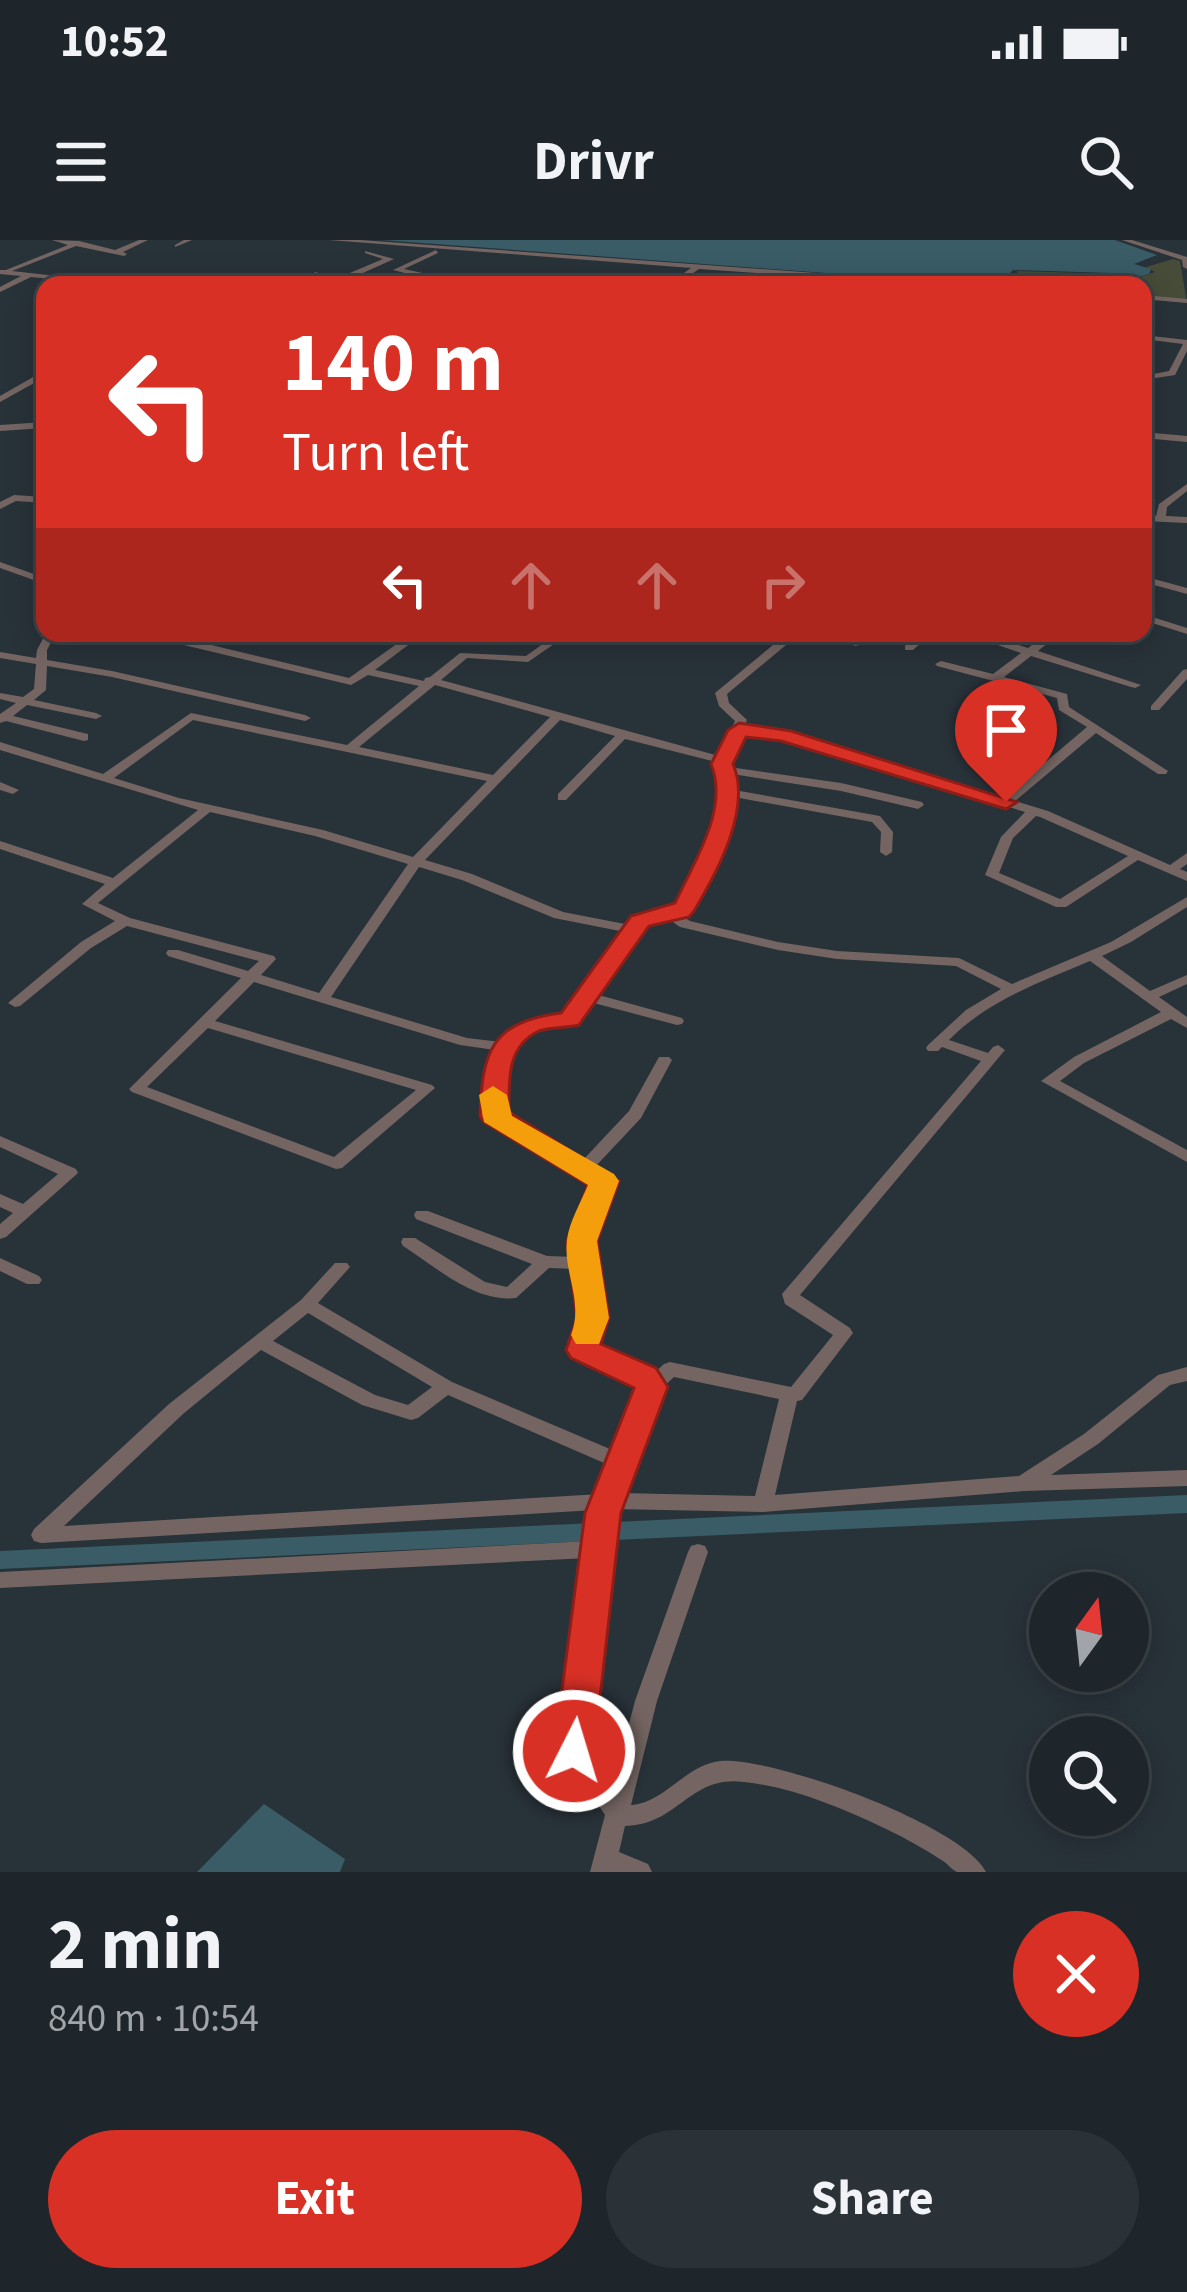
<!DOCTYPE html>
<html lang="en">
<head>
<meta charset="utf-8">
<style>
	body { margin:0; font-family:"Source Sans 3",sans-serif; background:#2b3237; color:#f1f3f6; height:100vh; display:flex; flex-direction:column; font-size:45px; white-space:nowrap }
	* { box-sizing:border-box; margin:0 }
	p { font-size:39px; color:#a1a5a9 }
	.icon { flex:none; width:66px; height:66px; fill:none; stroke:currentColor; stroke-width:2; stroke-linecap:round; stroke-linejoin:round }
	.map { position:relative; height:1632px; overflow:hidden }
	.panel { display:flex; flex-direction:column; background:#1e262b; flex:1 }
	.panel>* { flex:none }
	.banner { position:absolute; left:36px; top:36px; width:1116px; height:366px; border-radius:24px; box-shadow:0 6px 30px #0003,0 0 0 3px #3c4347; background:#d93025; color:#fff; overflow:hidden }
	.needle { width:78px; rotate:15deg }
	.buttons { position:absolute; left:1029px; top:1332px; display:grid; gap:24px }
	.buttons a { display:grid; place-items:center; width:120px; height:120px; border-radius:50%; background:#1e262b; box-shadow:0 6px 30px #0003,0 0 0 3px #3c4347; font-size:60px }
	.pin { position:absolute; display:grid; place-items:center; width:102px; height:102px; color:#fff; margin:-123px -51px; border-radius:50% 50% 50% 0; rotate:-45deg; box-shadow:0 0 12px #0007 }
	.pin .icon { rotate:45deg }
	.me { position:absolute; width:132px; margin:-66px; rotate:5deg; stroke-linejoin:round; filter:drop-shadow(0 0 9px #0008) }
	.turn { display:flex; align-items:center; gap:42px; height:252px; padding:0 48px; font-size:54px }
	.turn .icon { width:156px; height:156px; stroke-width:2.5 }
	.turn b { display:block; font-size:84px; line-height:102px }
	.lanes { display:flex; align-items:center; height:114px; padding:0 48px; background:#0003; justify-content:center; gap:60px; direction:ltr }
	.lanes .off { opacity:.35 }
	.round { display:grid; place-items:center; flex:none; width:126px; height:126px; border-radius:63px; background:#2b3237 }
	.overview { display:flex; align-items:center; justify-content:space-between; height:204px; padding:0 48px }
	h1 { font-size:72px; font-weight:700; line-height:90px }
	.action { display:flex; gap:24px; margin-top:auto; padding:24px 48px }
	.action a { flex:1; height:138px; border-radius:72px; background:#d93025; color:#fff; font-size:48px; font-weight:700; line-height:138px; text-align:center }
	.action a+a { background:#2b3237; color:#f1f3f6 }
	.status { display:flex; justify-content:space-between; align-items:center; height:84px; padding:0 60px; background:#1e262b; direction:ltr }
	.status svg { height:33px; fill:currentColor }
	header { display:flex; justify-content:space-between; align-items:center; height:156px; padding:0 48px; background:#1e262b; font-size:54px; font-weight:700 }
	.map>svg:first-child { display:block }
	.green { fill:#474c38 }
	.water { fill:#395c66 }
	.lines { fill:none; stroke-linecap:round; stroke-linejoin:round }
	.canal { fill:#395c66; fill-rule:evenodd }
	.minor { fill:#746562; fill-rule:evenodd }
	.route { fill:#d93025; stroke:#8d1f18; stroke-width:3 }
	.slow { fill:#f59e0b }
</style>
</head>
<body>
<div class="status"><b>10:52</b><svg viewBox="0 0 49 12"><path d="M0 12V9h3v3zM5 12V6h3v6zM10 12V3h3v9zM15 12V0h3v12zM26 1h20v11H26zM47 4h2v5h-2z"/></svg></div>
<header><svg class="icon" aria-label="menu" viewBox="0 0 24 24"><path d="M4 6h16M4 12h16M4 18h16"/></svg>Drivr<svg class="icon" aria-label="search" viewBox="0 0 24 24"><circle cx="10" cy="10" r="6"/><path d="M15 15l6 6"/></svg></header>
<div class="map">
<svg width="1187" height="1632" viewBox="0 0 1187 1632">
	<rect width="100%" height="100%" fill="#283239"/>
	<polygon class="green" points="1173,19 1180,21 1187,63 1143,59 1143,45 981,45 1020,40 1017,31 1112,34 1124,43 1155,32 1146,27"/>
	<g class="water">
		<polygon points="381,0 1115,0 1157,15 1134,24 1151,29 1149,34 1126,41 1112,33 1013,30 1008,35 1016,38 974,44"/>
		<polygon points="264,1564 345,1619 340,1632 197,1632"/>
	</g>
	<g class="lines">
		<polygon class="canal" points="1187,1255 1187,1273 0,1329 0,1311"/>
		<g class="minor">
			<polygon points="52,0 79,1 115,10 139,0 148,0 123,12 127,14 124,16 76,6 12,31 111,42 114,45 31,37 0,52 0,47 21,36 0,34 0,30 6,30 68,5"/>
			<polygon points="184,0 192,0 175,7 175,5"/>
			<polygon points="329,0 360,0 954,43 958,45 924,45 699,29 676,45 667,45 691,28"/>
			<polygon points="1122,0 1132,0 1187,17 1187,29 1183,27 1182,20"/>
			<polygon points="436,10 438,13 404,29 441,37 441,41 433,45 424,45 432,40 393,30"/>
			<polygon points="365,11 394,19 354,37 356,41 347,45 337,45 347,39 345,35 383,19 365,13"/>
			<polygon points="315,32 322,34 313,45 305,45"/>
			<polygon points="1143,55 1187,59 1187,63 1143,59"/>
			<polygon points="1143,95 1187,100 1187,111 1175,135 1143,140 1143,136 1169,131 1183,104 1143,99"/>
			<polygon points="42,132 45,132 45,137 0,162 0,156"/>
			<polygon points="45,182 45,188 0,191 0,185"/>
			<polygon points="1143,192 1187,196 1187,202 1143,198"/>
			<polygon points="1187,244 1187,251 1167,267 1166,276 1187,277 1187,283 1143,281 1143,275 1156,276 1159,264"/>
			<polygon points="14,255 45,257 45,263 16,261 0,269 0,262"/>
			<polygon points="0,322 45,338 45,344 0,328"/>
			<polygon points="1143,336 1187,348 1187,354 1143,342"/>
			<polygon points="1143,374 1187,388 1187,394 1143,380"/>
			<polygon points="46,393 56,393 47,410 47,420 112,431 305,475 311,478 305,481 112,437 47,426 46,450 34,460 96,473 102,476 96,479 27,465 13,476 88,494 88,500 84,501 6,481 0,483 0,474 16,463 0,459 0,453 23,457 34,449 36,424 0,418 0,412 36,418 37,410"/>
			<path d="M170 393H180L178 397 349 438 412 393H424L375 430 424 441 425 438 430 437 460 413 526 416 558 393H570L528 422 467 418 441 440 719 516 735 481 719 466 715 453 773 405 715 396 710 393H737L782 400 786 401V405L727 454 729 463 747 480 744 487 787 493 1003 558 1087 487 1059 470 1057 458 937 426 935 424 941 421 993 434 1021 413 963 393H979L1028 408 1048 393H1060L1038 411 1141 445 1135 448 1131 447 1031 416 1004 437 1067 454 1069 467 1168 531 1166 534H1158L1096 493 1015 561 1048 571 1170 625 1187 613V624L1180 629 1187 632V641L1138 620 1066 667H1056L985 635 1001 597 1025 572 782 498 741 494 728 523 729 527 841 543 922 562 924 565 918 569 841 551 732 534 734 550 880 576 893 592 892 612 886 616 880 612 881 592 872 582 734 557C730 586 705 662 680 675L690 681 778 702 837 711 959 718 1012 744 1111 702 1187 657V667L1131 702 1102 716 1150 751 1187 735V744L1159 757 1187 777V788L1171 779 1084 823 1060 841 1187 910V922L1041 841 1074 817 1161 772 1090 721C1041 742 988 760 949 800L988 813 993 807 998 805 1005 810 800 1055 850 1088 853 1093 802 1160 797 1161 775 1255 1019 1236 1084 1194 1158 1135 1187 1127V1141L1170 1145 1098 1204 1051 1235 1187 1230V1246L1024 1251 763 1272 614 1269 613 1273 585 1509 612 1548 635 1461 688 1312 691 1306 698 1304 705 1306 708 1312 657 1461 631 1565C665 1563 685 1525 720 1521 772 1516 963 1585 986 1632 978 1632 965 1632 957 1632 952 1630 948 1624 943 1621 925 1609 905 1598 886 1589 842 1568 792 1547 744 1542 689 1535 679 1585 625 1586L619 1612 648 1624 652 1632H590L605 1575 563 1511 588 1318 0 1348V1332L590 1301 595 1270 41 1303 34 1301 31 1295 34 1289 169 1164 301 1060 335 1023H347L350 1027 318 1063 452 1142 617 1212 642 1148 638 1142 577 1115 574 1110 584 1078 577 1029 549 1028 516 1058C475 1063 436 1027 403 1006L401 1002 403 998H415L485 1042 507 1047 532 1024 416 979 414 975 416 971H428L547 1016 576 1017 574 1001 595 943 488 880 486 876 487 829 495 810 460 805 254 742 215 781 432 845 435 848 342 928 336 929 132 852 129 849 241 738 168 716 166 713 168 710H178L248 731 259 721 127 686 91 708 20 766 15 767 8 763 81 702 115 681 82 664 105 644 0 609V601L113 638 198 570 0 510V502L103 534 191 473 347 505 419 446 368 435 351 445 167 401 166 399ZM435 445 550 477 493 535 359 507ZM193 480 487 541 413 617 323 590 179 558 114 538ZM560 480 615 496 558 554V560H566L625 499 716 522C731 572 703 619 680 664L675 668 635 678 630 685 563 672 472 634 425 620ZM210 572 315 596 408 624 319 753 261 735 276 719 274 716 130 678 98 663ZM1036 576 1040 577 1128 616 1060 659 999 633 1013 598ZM419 627 462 640 554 678 625 692 565 775 526 782 501 802 467 798 331 757ZM667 678 680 687 778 710 837 719 956 726 1001 749 966 770 928 805 926 808 928 811H938L942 807 981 821 782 1054 785 1064 833 1095 791 1147 670 1122 664 1124 652 1135 593 1107 602 1078 590 1001 612 941 594 928 641 878 672 820 669 817H659L629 871 582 921 502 874 503 829 511 809 535 789 575 782 590 762 677 785 682 784 684 781 682 778 595 754 645 684ZM208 788 416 850 334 917 147 847ZM308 1073 432 1147 408 1165 375 1155 273 1101ZM261 1110 362 1165 411 1180 418 1178 448 1155 611 1226 601 1254 64 1286 183 1174ZM674 1137 779 1159 755 1256 620 1253 659 1151Z"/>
			<polygon points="432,393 459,396 480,393 460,402"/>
			<polygon points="856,393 866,393 859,405 855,406 850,403"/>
			<polygon points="920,393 932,393 913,410 905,410 905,406"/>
			<polygon points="1187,429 1187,439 1159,470 1151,470 1151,466 1183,430"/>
			<polygon points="0,542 19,550 13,554 0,550"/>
			<polygon points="0,896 76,929 78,933 6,997 0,999 0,984 13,973 0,967 0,954 23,964 58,934 0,907"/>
			<polygon points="0,1018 39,1036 42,1040 39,1044 27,1044 0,1031"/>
		</g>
	</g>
	<path class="route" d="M739 483 791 491 1017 562 1006 569 781 501 746 497 733 524C752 568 718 631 694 671L689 677 649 686 579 785C567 788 550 787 539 791 506 806 509 842 509 872L619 941 597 1001 609 1078 601 1104 656 1128 668 1147 621 1273 594 1511 588 1524 574 1529 560 1524 554 1511 585 1273 634 1148 571 1118 566 1110 577 1078 567 1001 588 945 484 882 480 876C482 810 492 782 561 773L631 676 675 663C695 620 729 569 711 524L728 490Z"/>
	<path class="slow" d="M493 846 507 855 512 876 614 934 619 941 597 1001 609 1078 599 1104H576L571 1095C584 1061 563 1033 567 1000 569 982 581 962 588 945L484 882 479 855Z"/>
</svg>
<div class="buttons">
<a><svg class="needle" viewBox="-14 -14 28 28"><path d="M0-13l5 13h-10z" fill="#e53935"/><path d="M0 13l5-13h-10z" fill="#a1a5a9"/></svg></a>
<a><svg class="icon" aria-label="search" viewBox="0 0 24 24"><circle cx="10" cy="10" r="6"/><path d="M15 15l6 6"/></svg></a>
</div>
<div class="pin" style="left:1006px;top:562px;background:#d93025"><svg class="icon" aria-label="arrive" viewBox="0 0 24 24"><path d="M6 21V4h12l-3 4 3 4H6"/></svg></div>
<svg class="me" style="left:574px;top:1511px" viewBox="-20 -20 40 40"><circle r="17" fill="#d93025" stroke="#fff" stroke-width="3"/><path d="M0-11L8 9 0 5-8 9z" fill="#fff"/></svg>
<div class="banner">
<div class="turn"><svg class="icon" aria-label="left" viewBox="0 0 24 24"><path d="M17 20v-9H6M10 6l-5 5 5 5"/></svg><div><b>140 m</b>Turn left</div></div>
<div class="lanes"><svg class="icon" aria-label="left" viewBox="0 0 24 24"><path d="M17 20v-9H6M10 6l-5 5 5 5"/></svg><svg class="icon off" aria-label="ahead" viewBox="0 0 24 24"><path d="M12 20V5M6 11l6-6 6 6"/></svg><svg class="icon off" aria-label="ahead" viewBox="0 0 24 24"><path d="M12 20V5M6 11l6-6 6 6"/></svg><svg class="icon off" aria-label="right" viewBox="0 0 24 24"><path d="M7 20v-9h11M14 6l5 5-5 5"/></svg></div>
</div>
</div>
<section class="panel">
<div class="overview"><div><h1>2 min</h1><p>840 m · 10:54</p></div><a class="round" style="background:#d93025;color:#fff"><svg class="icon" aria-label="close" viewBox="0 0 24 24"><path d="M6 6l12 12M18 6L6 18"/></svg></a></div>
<div class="action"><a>Exit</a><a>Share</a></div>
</section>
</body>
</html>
